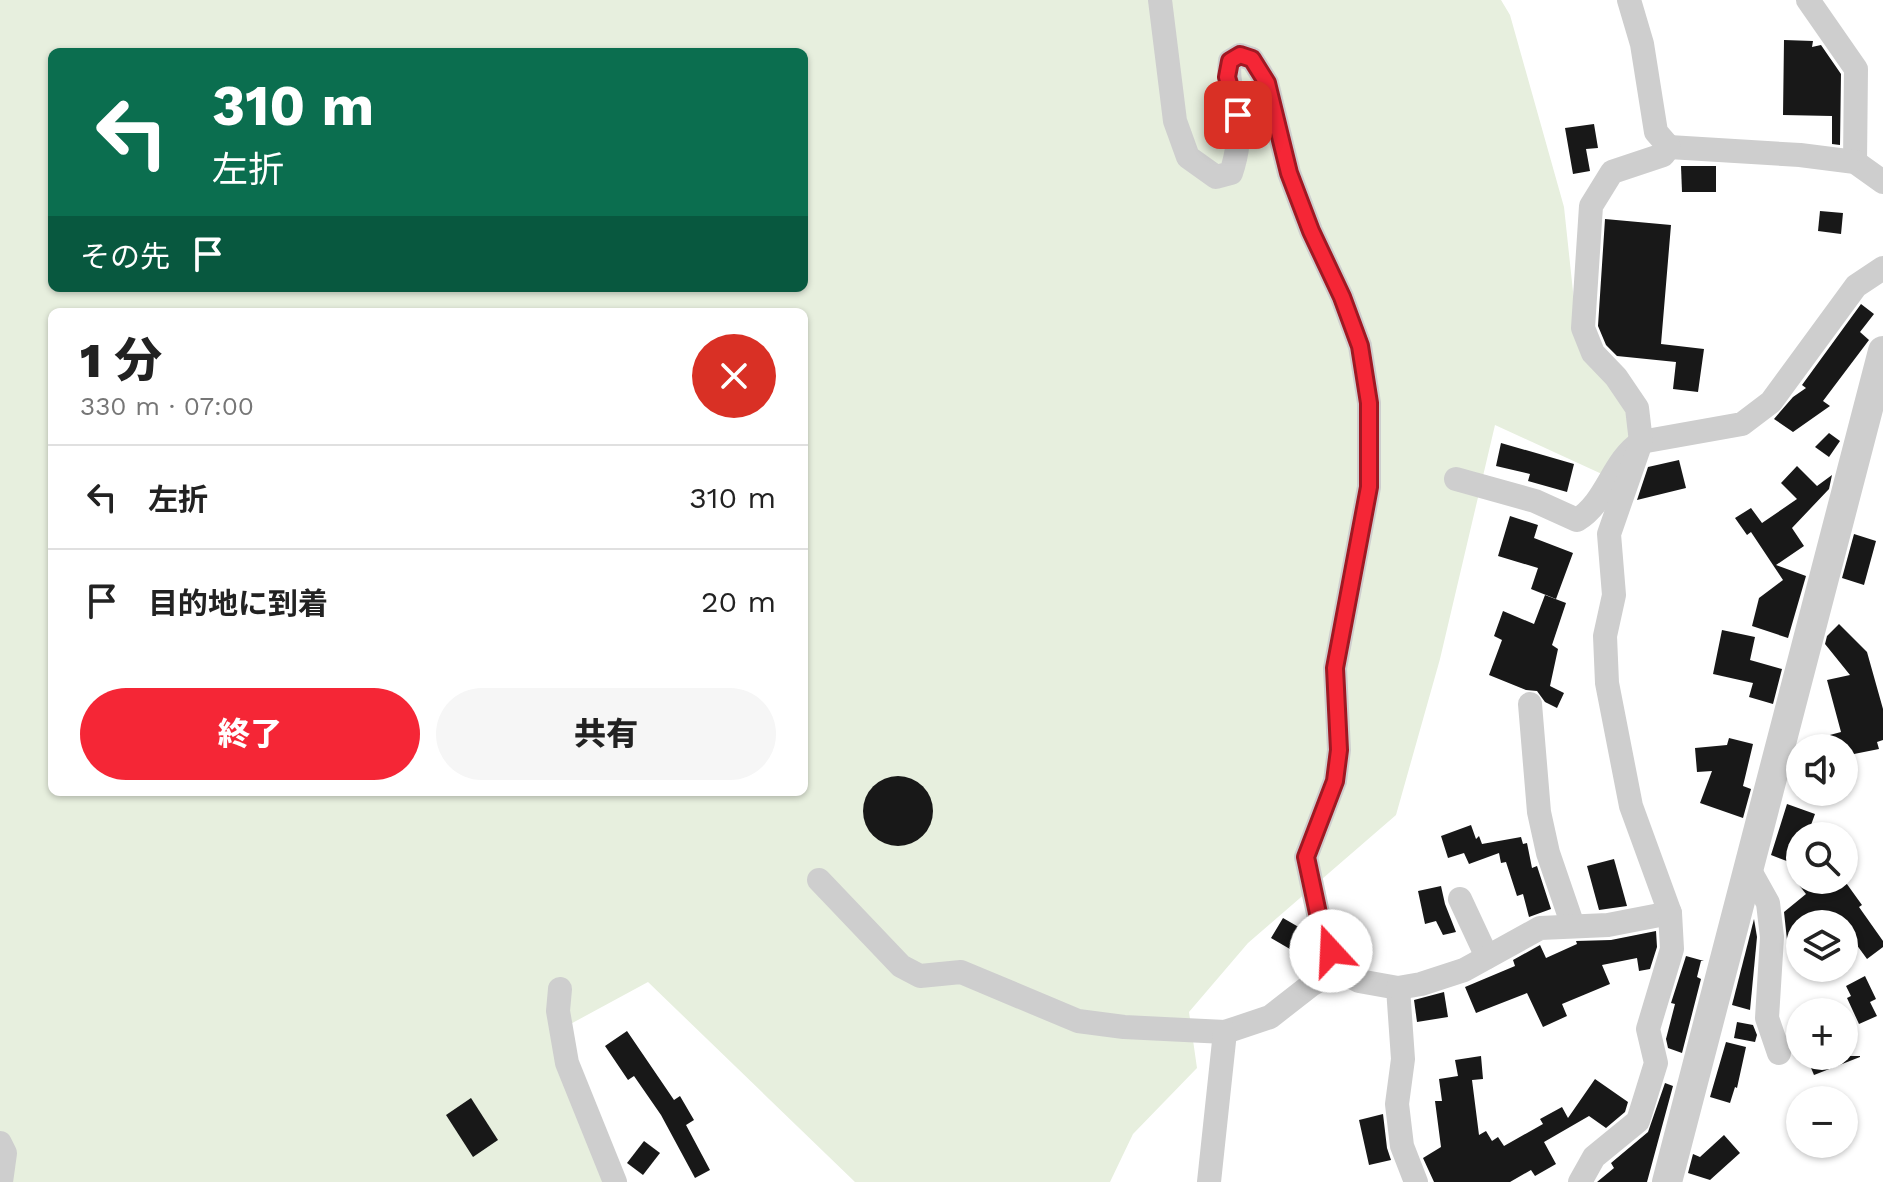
<!DOCTYPE html>
<html lang="ja">
<head>
<meta charset="utf-8">
<style>
	body { margin:0; font-family:"Work Sans","Noto Sans JP",sans-serif; background:#f6f6f6; color:#222; height:100vh; display:flex; flex-direction:column; font-size:30px; white-space:nowrap }
	* { box-sizing:border-box; margin:0 }
	p { font-size:26px; color:#767676 }
	.icon { flex:none; width:44px; height:44px; fill:none; stroke:currentColor; stroke-width:2; stroke-linecap:round; stroke-linejoin:round }
	.map { position:relative; flex:1; overflow:hidden }
	.drawer { position:absolute; left:48px; top:308px; width:760px; height:488px; display:flex; flex-direction:column; background:#fff; border-radius:12px; box-shadow:0 2px 6px #0004 }
	.drawer>* { flex:none }
	.top-card { position:absolute; left:48px; top:48px; width:760px; height:244px; border-radius:12px; box-shadow:0 2px 6px #0004; background:#0b6e4f; color:#fff; overflow:hidden }
	.buttons { position:absolute; left:1786px; top:734px; display:grid; gap:16px }
	.buttons a { display:grid; place-items:center; width:72px; height:72px; border-radius:50%; background:#fff; box-shadow:0 2px 6px #0004; font-size:40px }
	.pin { position:absolute; display:grid; place-items:center; width:68px; height:68px; color:#fff; margin:-34px; border-radius:16px; box-shadow:0 4px 12px #0006 }
	.me { position:absolute; width:88px; margin:-44px; rotate:340deg; stroke-linejoin:round; filter:drop-shadow(0 0 6px #0008) }
	.turn { display:flex; align-items:center; gap:28px; height:168px; padding:0 32px; font-size:36px }
	.turn .icon { width:104px; height:104px; stroke-width:2.5 }
	.turn b { display:block; font-size:56px; line-height:68px }
	.then { display:flex; align-items:center; height:76px; padding:0 32px; background:#0003; gap:16px; font-size:30px }
	.round { display:grid; place-items:center; flex:none; width:84px; height:84px; border-radius:42px; background:#f6f6f6 }
	.summary { display:flex; align-items:center; justify-content:space-between; height:136px; padding:0 32px }
	h1 { font-size:48px; font-weight:800; line-height:60px }
	.action { display:flex; gap:16px; margin-top:auto; padding:16px 32px }
	.action a { flex:1; height:92px; border-radius:48px; background:#f52636; color:#fff; font-size:32px; font-weight:800; line-height:92px; text-align:center }
	.action a+a { background:#f6f6f6; color:#222 }
	ul { padding:0; list-style:none }
	li { display:flex; align-items:center; gap:24px; height:104px; padding:0 32px; border-top:2px solid #e0e0e0 }
	li div { flex:1 }
	li b { display:block; font-size:30px }
	li em { font-style:normal }
	.map>svg:first-child { display:block }
	.green { fill:#e7efde; fill-rule:evenodd }
	.building { fill:#181818 }
	.lines { fill:none; stroke-linecap:round; stroke-linejoin:round }
	.minor { stroke:#cecece; stroke-width:24 }
	.tertiary { stroke:#cecece; stroke-width:30 }
	.route-casing { stroke:#9f1923; stroke-width:20 }
	.route { stroke:#f52636; stroke-width:14 }
</style>
</head>
<body>
<div class="map">
<svg width="1883" height="1182" viewBox="0 0 1883 1182">
	<rect width="100%" height="100%" fill="#fff"/>
	<path class="green" d="M0 0H1501L1510 15 1564 207 1577 329 1617 390 1635 430 1604 475 1495 425 1440 659 1396 815 1248 943 1189 1012 1197 1068 1133 1134 1110 1182H855L648 982 552 1034 616 1182H0ZM52 52H804V288H52ZM52 312H804V792H52Z"/>
	<g class="building">
		<polygon points="1784,40 1813,41 1812,47 1821,45 1841,74 1840,145 1832,144 1832,116 1783,115"/>
		<polygon points="1594,124 1598,148 1586,149 1590,171 1573,174 1565,128"/>
		<polygon points="1681,166 1716,166 1716,192 1682,192"/>
		<polygon points="1820,211 1843,213 1841,234 1818,231"/>
		<polygon points="1605,219 1671,225 1661,344 1704,349 1698,392 1673,389 1676,362 1617,356 1606,345 1598,326"/>
		<polygon points="1861,304 1874,314 1860,332 1869,340 1823,401 1830,406 1793,432 1774,419 1793,397 1806,388 1802,385"/>
		<polygon points="1829,433 1840,441 1829,457 1815,447"/>
		<polygon points="1501,443 1574,464 1567,492 1528,481 1530,474 1496,466"/>
		<polygon points="1679,460 1686,488 1637,500 1648,467"/>
		<polygon points="1797,466 1817,486 1832,475 1829,489 1792,528 1804,546 1776,565 1806,576 1788,638 1752,626 1759,598 1783,580 1751,532 1747,535 1735,518 1751,508 1762,523 1797,499 1781,483"/>
		<polygon points="1510,516 1538,525 1534,538 1573,553 1556,599 1531,589 1538,568 1498,556"/>
		<polygon points="1854,534 1876,541 1864,585 1842,578"/>
		<polygon points="1545,595 1566,603 1552,645 1558,649 1550,686 1564,693 1557,708 1545,702 1537,691 1526,690 1489,675 1502,640 1494,636 1503,611 1534,624"/>
		<polygon points="1839,624 1867,652 1883,709 1883,740 1877,742 1879,749 1844,756 1844,748 1800,748 1800,743 1841,732 1827,680 1850,675 1825,644 1827,636"/>
		<polygon points="1722,630 1755,637 1750,660 1782,669 1773,704 1749,697 1753,683 1713,674"/>
		<polygon points="1729,738 1753,744 1743,786 1751,789 1743,818 1700,803 1712,771 1697,772 1695,748 1727,745"/>
		<circle cx="898" cy="811" r="35"/>
		<polygon points="1787,804 1815,814 1807,836 1800,836 1800,866 1771,855"/>
		<polygon points="1471,825 1476,839 1479,836 1482,844 1521,837 1523,844 1527,843 1532,868 1537,866 1551,909 1529,917 1523,894 1517,896 1506,862 1501,863 1499,853 1469,864 1464,853 1448,858 1441,836"/>
		<polygon points="1614,859 1627,906 1599,910 1587,866"/>
		<polygon points="1795,880 1844,880 1862,905 1859,907 1883,941 1883,947 1867,959 1840,922 1837,924 1800,924 1800,957 1787,940 1784,912 1806,894"/>
		<polygon points="1441,886 1445,904 1456,932 1443,935 1436,921 1425,924 1418,891"/>
		<polygon points="1283,918 1309,933 1312,943 1309,948 1314,951 1306,965 1293,957 1295,952 1271,938"/>
		<polygon points="1754,919 1757,937 1750,1010 1732,1005"/>
		<polygon points="1656,931 1657,947 1650,969 1639,971 1637,958 1602,965 1610,984 1562,1004 1567,1016 1543,1027 1527,993 1476,1013 1465,987 1515,966 1513,960 1540,945 1546,958 1577,944 1576,941 1611,940"/>
		<polygon points="1686,956 1704,961 1701,961 1697,977 1701,979 1682,1053 1668,1048 1666,1039 1675,1004 1671,1003"/>
		<polygon points="1865,976 1876,999 1870,1002 1877,1016 1859,1024 1847,998 1851,996 1846,986"/>
		<polygon points="1444,992 1448,1017 1417,1022 1414,1000"/>
		<polygon points="1737,1022 1753,1025 1757,1035 1755,1042 1734,1038"/>
		<polygon points="627,1031 674,1100 680,1096 694,1120 686,1125 710,1170 695,1178 661,1115 634,1076 628,1080 605,1046"/>
		<polygon points="1726,1042 1746,1047 1737,1088 1735,1087 1730,1103 1710,1097"/>
		<polygon points="1481,1056 1483,1079 1472,1080 1479,1135 1486,1131 1492,1141 1498,1137 1504,1146 1543,1124 1540,1119 1562,1107 1568,1118 1595,1079 1628,1102 1625,1112 1606,1128 1589,1116 1544,1142 1556,1164 1535,1176 1531,1170 1510,1182 1434,1182 1423,1158 1441,1147 1435,1101 1442,1101 1439,1079 1458,1076 1455,1060"/>
		<polygon points="1806,1056 1860,1056 1860,1057 1814,1075"/>
		<polygon points="1665,1083 1673,1086 1647,1182 1597,1182 1614,1168 1611,1163 1648,1132"/>
		<polygon points="471,1098 498,1140 473,1157 446,1115"/>
		<polygon points="1383,1114 1387,1148 1391,1160 1369,1165 1359,1120"/>
		<polygon points="1724,1135 1740,1153 1710,1180 1688,1173 1693,1154 1700,1157"/>
		<polygon points="644,1141 660,1153 643,1175 627,1163"/>
	</g>
	<g class="lines">
		<g class="minor">
			<path d="M1160 0 1175 121 1188 157 1216 177 1231 173C1237 156 1241 129 1237 111 1233 92 1227 80 1230 61L1240 55 1252 59 1267 83 1289 173 1311 231 1342 297 1360 346 1369 403V487L1335 668 1339 750 1335 781 1306 857 1319 918 1339 970 1359 981 1398 988 1403 1059 1397 1104 1402 1146 1416 1182"/>
			<polyline points="1808,0 1856,69 1855,162"/>
			<polyline points="1669,147 1800,155 1855,162 1883,182"/>
			<path d="M1456 479 1535 501 1577 520C1607 502 1612 461 1641 442L1742 424 1771 402 1856 286 1883 268"/>
			<polyline points="1530,704 1539,812 1548,853 1573,926"/>
			<polyline points="1749,869 1768,903 1772,937 1767,1018 1779,1053"/>
			<polyline points="819,880 901,966 920,976 961,972 1078,1021 1124,1027 1225,1032 1270,1017 1311,985 1339,970"/>
			<polyline points="1460,899 1487,957"/>
			<polyline points="1398,988 1421,984 1464,970 1540,928 1608,925 1670,913"/>
			<polyline points="560,989 558,1011 567,1063 615,1182"/>
			<polyline points="0,1143 5,1153 1,1182"/>
			<polyline points="1209,1182 1225,1032"/>
			<polyline points="1580,1182 1594,1157 1638,1121 1656,1063 1648,1029 1672,949 1670,913 1631,806 1607,683 1605,636 1614,595 1609,534 1641,442 1637,408 1616,377 1593,353 1583,328 1591,206 1612,172 1663,155 1669,147 1656,132 1642,44 1629,0"/>
		</g>
		<polyline class="tertiary" points="1667,1182 1883,351"/>
	</g>
	<g class="lines">
		<defs>
			<polyline id="route" points="1238,115 1227,77 1230,61 1240,55 1252,59 1267,83 1289,173 1311,231 1342,297 1360,346 1369,403 1369,487 1335,668 1339,750 1335,781 1306,857 1319,918 1331,951"/>
		</defs>
		<use href="#route" class="route-casing"/>
		<use href="#route" class="route"/>
	</g>
</svg>
<div class="buttons">
<a><svg class="icon" aria-label="sound" viewBox="0 0 24 24"><path d="M4 9h4l5-4v14l-5-4H4zM17 9q2 3 0 6"/></svg></a>
<a><svg class="icon" aria-label="search" viewBox="0 0 24 24"><circle cx="10" cy="10" r="6"/><path d="M15 15l6 6"/></svg></a>
<a><svg class="icon" aria-label="layers" viewBox="0 0 24 24"><path d="M12 4l9 5-9 5-9-5zM3 14l9 5 9-5"/></svg></a>
<a>+</a>
<a>−</a>
</div>
<div class="pin" style="left:1238px;top:115px;background:#d93025"><svg class="icon" aria-label="arrive" viewBox="0 0 24 24"><path d="M6 21V4h12l-3 4 3 4H6"/></svg></div>
<svg class="me" style="left:1331px;top:951px" viewBox="-20 -20 40 40"><circle r="19" fill="#fff"/><path d="M0-13L10 11 0 6-10 11z" fill="#f52636"/></svg>
<div class="top-card">
<div class="turn"><svg class="icon" aria-label="left" viewBox="0 0 24 24"><path d="M17 20v-9H6M10 6l-5 5 5 5"/></svg><div><b>310 m</b>左折</div></div>
<div class="then">その先<svg class="icon" aria-label="arrive" viewBox="0 0 24 24"><path d="M6 21V4h12l-3 4 3 4H6"/></svg></div>
</div>
<section class="drawer">
<div class="summary"><div><h1>1 分</h1><p>330 m · 07:00</p></div><a class="round" style="background:#d93025;color:#fff"><svg class="icon" aria-label="close" viewBox="0 0 24 24"><path d="M6 6l12 12M18 6L6 18"/></svg></a></div>
<ul>
<li><svg class="icon" aria-label="left" viewBox="0 0 24 24"><path d="M17 20v-9H6M10 6l-5 5 5 5"/></svg><div><b>左折</b></div><em>310 m</em></li>
<li><svg class="icon" aria-label="arrive" viewBox="0 0 24 24"><path d="M6 21V4h12l-3 4 3 4H6"/></svg><div><b>目的地に到着</b></div><em>20 m</em></li>
</ul>
<div class="action"><a>終了</a><a>共有</a></div>
</section>
</div>
</body>
</html>
